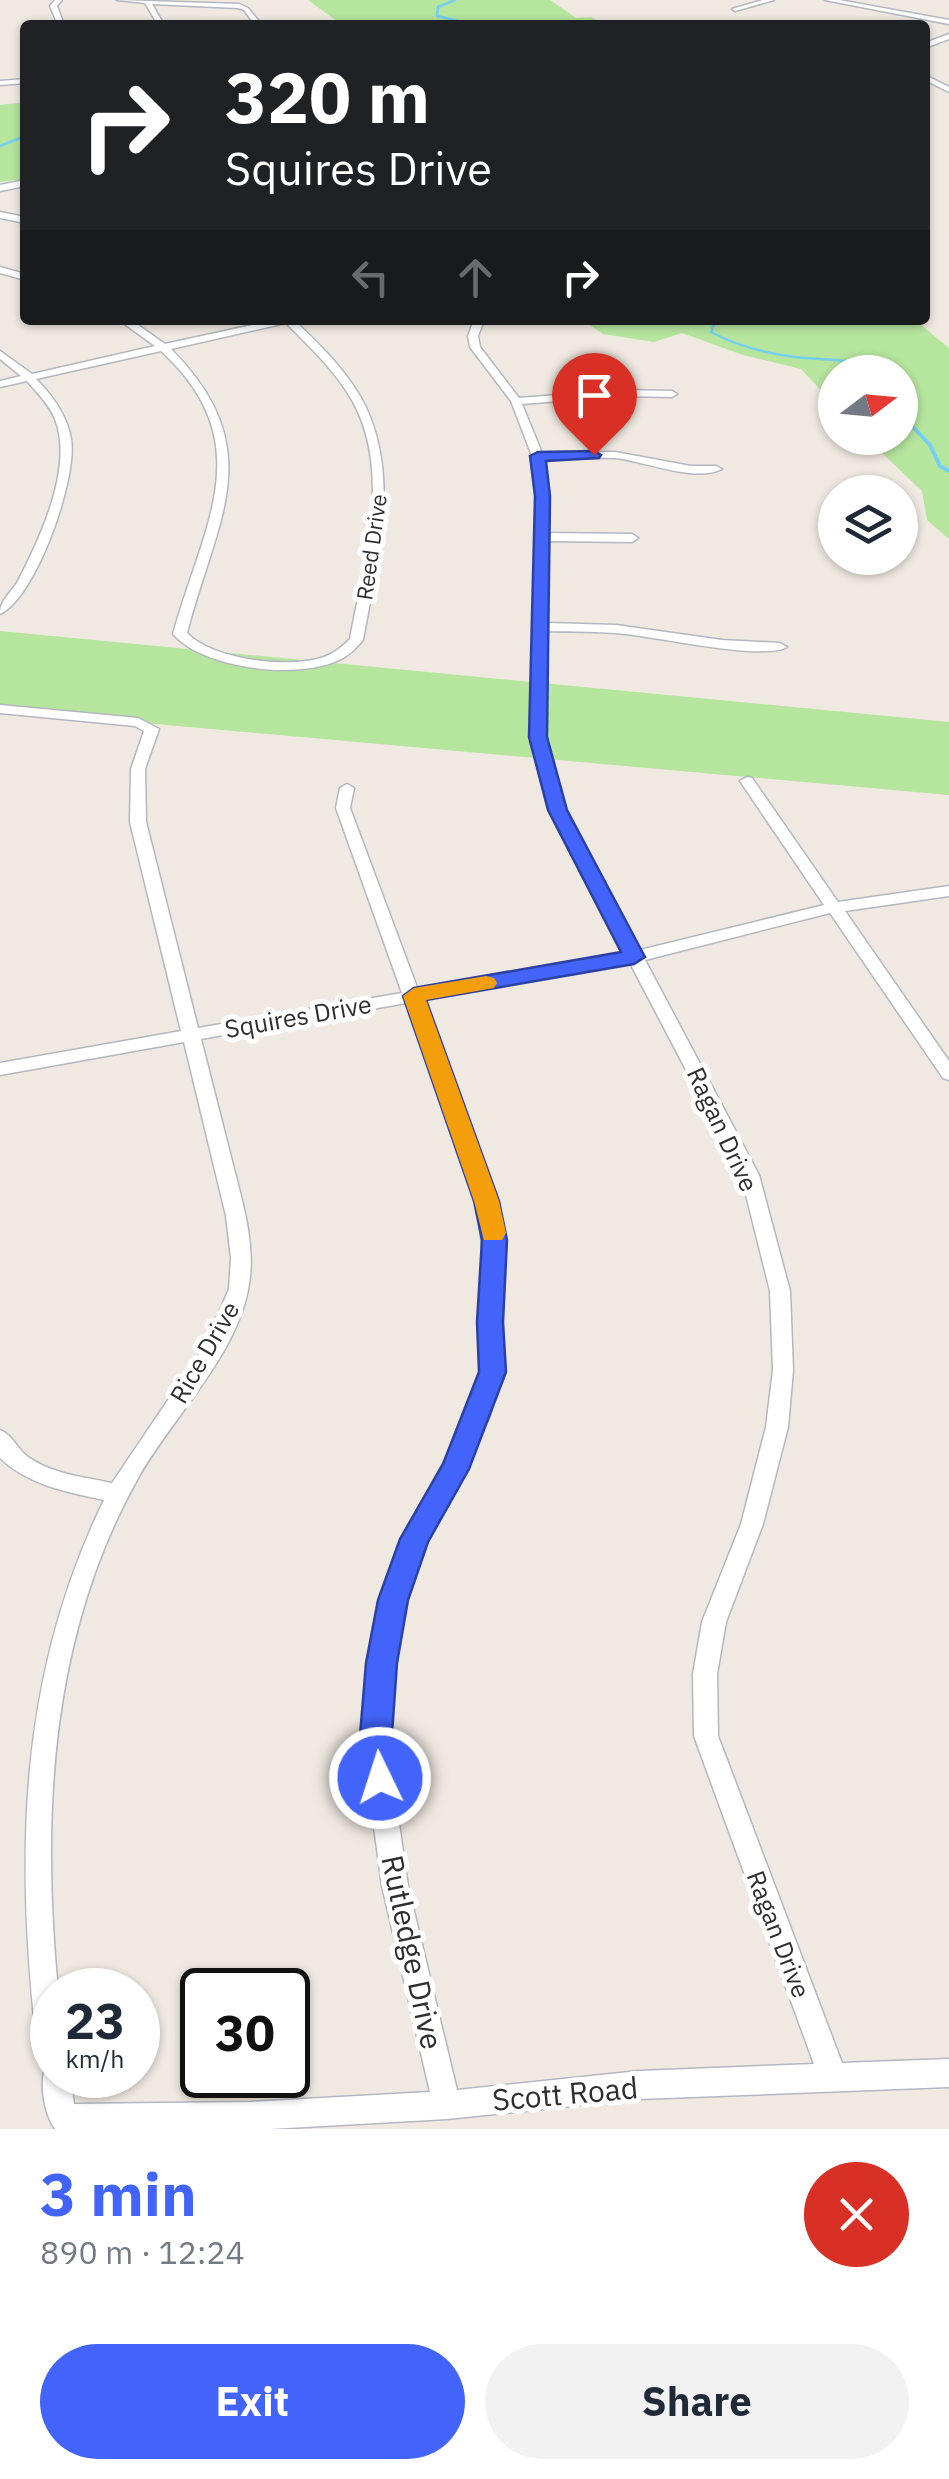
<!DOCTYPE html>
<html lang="en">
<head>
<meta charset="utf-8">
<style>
	body { margin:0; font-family:"IBM Plex Sans",sans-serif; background:#f2f2f3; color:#1f2937; height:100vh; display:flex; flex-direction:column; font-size:38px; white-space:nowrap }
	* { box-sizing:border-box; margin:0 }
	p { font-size:32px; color:#747a83 }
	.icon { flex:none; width:55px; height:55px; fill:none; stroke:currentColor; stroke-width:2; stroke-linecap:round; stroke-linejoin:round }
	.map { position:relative; height:2129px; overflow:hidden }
	.drawer { display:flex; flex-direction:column; background:#fff; flex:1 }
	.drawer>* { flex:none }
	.guide { position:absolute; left:20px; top:20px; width:910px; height:305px; border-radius:10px; box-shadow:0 2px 8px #0004; background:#202124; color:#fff; overflow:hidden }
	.needle { width:65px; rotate:74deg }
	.buttons { position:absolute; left:818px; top:355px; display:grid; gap:20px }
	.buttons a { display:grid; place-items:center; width:100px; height:100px; border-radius:50%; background:#fff; box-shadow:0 2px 8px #0004; font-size:50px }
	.speed { position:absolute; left:30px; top:1968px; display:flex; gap:20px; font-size:50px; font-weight:700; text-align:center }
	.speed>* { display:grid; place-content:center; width:130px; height:130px; border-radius:50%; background:#fff; box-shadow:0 2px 8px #0004; line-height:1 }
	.speed small { font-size:25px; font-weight:400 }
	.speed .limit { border:5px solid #111; border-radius:15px; background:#fff; color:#111 }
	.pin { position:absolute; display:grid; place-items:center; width:85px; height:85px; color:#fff; margin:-102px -42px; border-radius:50% 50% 50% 0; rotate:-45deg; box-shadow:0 0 10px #0007 }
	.pin .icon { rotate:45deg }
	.me { position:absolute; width:110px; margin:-55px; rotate:356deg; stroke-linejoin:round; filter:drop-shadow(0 0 8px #0008) }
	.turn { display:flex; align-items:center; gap:35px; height:210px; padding:0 40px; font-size:45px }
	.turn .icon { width:130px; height:130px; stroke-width:2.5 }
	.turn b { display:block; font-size:70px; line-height:85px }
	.lanes { display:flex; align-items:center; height:95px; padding:0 40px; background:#0003; justify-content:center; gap:50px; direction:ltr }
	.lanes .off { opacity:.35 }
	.round { display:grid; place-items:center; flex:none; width:105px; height:105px; border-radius:52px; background:#f2f2f3 }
	.headline { display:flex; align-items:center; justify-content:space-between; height:170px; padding:0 40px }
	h1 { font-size:60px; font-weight:700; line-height:75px; color:#4264fb }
	.primary-button { display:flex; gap:20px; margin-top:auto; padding:20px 40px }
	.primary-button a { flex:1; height:115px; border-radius:60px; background:#4264fb; color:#fff; font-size:40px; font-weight:700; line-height:115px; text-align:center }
	.primary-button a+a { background:#f2f2f3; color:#1f2937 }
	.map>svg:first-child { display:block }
	.green { fill:#b6e59e }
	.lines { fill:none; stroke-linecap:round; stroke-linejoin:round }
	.stream-far1 { stroke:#75cff0; stroke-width:2.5 }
	.stream { stroke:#75cff0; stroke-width:4 }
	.minor-casing { stroke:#b4b7c1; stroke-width:3 }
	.minor { fill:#fff; fill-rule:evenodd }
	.route { fill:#4264fb; stroke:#2b41a3; stroke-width:2.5 }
	.slow { fill:#f59e0b }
	.labels { text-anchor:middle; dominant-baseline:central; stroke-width:10; stroke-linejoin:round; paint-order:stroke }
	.far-street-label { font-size:22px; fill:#2e2e2e; stroke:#fff }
	.street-label { font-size:25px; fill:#2e2e2e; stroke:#fff }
	.near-street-label { font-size:30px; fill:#2e2e2e; stroke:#fff }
</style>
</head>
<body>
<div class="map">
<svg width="949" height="2129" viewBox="0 0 949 2129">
	<rect width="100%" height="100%" fill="#efe9e1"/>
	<g class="green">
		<polygon points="308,0 550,0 576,18 591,17 607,25 342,25"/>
		<polygon points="25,102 25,179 0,182 0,105"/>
		<polygon points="582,320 915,320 949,348 949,539 927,520 922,491 866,438 900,438 900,372 835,372 835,405 801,369 743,355 682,333 654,342 603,334"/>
		<polygon points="0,631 949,722 949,795 0,710"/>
	</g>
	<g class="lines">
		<g class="stream-far1">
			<polyline points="455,0 438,7 437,16 475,25"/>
			<polyline points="0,146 25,136"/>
			<path d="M721 320 715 322 711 332C735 345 761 352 788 356 813 361 856 356 874 372"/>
		</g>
		<polyline class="stream" points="900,413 930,445 940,466 949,471"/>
		<defs>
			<g id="minor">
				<polygon points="55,0 62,0 57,6 64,25 58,25 50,6"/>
				<polygon points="117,0 239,4 248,8 262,25 255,25 244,10 238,8 152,4 164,25 158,25 145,3"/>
				<polygon points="763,0 774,0 735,11 732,9"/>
				<polygon points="825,0 839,0 949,20 949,24"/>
				<polygon points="949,34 949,39 925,48 925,43"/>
				<polygon points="925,75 949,87 949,92 925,80"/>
				<polygon points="25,79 25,83 0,85 0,81"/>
				<polygon points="25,180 25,186 0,191 0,185"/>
				<polygon points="0,212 25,217 25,223 0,218"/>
				<polygon points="0,267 25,274 25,280 0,273"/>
				<path d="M119 320H131L165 344 275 320H294C318 343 343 367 360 396 403 472 377 560 363 640 356 648 349 656 339 660 298 680 203 669 173 634 202 527 262 444 161 351L36 379C53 396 67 415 71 439 78 477 36 598 0 614 0 600 11 593 18 581 40 538 74 467 55 419 49 404 37 393 27 381L0 387V381L21 376 0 359V351L32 374 155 346ZM286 323C308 345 330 366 347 392 395 465 364 561 350 639 342 647 334 653 324 657 289 669 213 660 187 633 216 519 271 450 171 349Z"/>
				<path d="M474 320H484L478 336 480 347 519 398 622 390 672 391 677 394 672 397 622 396 522 404 542 453 615 452 691 466H716L722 469C696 483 644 461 615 458 592 457 567 459 544 459L549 496 548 533 632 534 638 538 632 542 548 541 547 623 616 625 722 640 780 643 787 647C763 661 658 637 625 634 599 631 573 632 547 631L545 737 565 810 640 950 824 905 740 781 747 777 752 778 838 902 949 886V896L845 911 949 1061V1080L943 1078 830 913 645 960 759 1175 790 1291 793 1370 788 1427 763 1524 726 1622 717 1674 718 1736 842 2063 949 2059V2087L639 2099 447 2119 270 2129H55C44 2114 39 2083 46 2065L42 2064 38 2054C15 1861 17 1679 104 1500 67 1492 28 1485 0 1458V1430C13 1435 17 1449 28 1457 52 1474 84 1477 112 1483L205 1345 229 1289 231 1258 226 1216 184 1042 0 1075V1063L181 1031 130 822 131 769 144 731 135 726 0 713V705L138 718 159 729 145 769 146 822 198 1028 402 993 336 808 340 788 347 784 354 788 350 808 418 990 625 953 551 810 531 737 537 496 532 456 511 401 470 347 468 336ZM630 963 741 1175 770 1291 773 1370 766 1427 741 1524 702 1622 693 1674 694 1736 814 2064 639 2071 457 2090 408 1886 392 1775 389 1719 395 1648 414 1569 432 1525 489 1418 502 1374 501 1246 495 1201 421 1000ZM406 1003 477 1201 482 1246V1374L468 1418 416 1512 391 1569 371 1648 365 1719 367 1775 382 1886 430 2092 251 2102 74 2104 70 2075H52V1990H58C41 1817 50 1636 137 1480 171 1418 238 1356 249 1284 256 1242 241 1198 231 1157 221 1118 211 1079 201 1039Z"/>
			</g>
		</defs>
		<use href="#minor" class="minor-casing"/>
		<use href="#minor" class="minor"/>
	</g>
	<polygon class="route" points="594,451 601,455 599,458 546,461 550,496 547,737 567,810 645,957 634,964 426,1000 499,1201 507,1240 503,1322 506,1372 469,1469 428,1542 408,1600 397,1663 391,1748 396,1778 391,1788 380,1793 368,1788 359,1748 366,1663 378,1600 400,1539 443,1464 479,1372 477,1322 482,1240 474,1201 403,996 414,988 621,952 548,810 529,737 535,496 530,456 538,452"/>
	<polygon class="slow" points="486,976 494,978 497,983 494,988 426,1000 499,1201 506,1233 502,1240 484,1240 474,1201 403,996 414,988"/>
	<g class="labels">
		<g class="far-street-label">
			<text transform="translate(371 547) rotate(-82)">Reed Drive</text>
		</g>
		<g class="street-label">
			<text transform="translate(298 1016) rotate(-10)">Squires Drive</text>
			<text transform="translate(723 1129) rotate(65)">Ragan Drive</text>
			<text transform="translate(204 1352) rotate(-60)">Rice Drive</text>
			<text transform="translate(779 1934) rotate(69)">Ragan Drive</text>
		</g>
		<g class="near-street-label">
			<text transform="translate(413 1952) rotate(78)">Rutledge Drive</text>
			<text transform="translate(565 2093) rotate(-5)">Scott Road</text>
		</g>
	</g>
</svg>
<div class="buttons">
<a><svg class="needle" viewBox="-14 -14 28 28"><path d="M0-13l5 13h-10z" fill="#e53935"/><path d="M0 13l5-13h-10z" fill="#747a83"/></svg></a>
<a><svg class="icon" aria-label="layers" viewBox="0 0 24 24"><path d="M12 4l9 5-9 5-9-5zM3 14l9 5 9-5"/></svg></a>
</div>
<div class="speed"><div>23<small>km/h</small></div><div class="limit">30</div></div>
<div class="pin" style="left:594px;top:455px;background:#d93025"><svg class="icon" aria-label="arrive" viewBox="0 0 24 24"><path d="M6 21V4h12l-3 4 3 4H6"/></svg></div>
<svg class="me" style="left:380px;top:1778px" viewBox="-20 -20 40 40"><circle r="17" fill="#4264fb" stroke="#fff" stroke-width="3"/><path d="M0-11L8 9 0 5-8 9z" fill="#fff"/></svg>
<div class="guide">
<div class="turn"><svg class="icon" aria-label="right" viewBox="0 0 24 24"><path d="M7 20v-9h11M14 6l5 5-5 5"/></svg><div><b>320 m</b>Squires Drive</div></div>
<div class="lanes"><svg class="icon off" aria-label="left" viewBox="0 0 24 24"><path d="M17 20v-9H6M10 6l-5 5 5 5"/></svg><svg class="icon off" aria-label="ahead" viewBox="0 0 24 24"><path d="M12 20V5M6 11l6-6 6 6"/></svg><svg class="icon" aria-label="right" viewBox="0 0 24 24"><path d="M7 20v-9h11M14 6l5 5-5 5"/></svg></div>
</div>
</div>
<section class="drawer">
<div class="headline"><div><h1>3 min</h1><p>890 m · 12:24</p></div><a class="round" style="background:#d93025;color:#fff"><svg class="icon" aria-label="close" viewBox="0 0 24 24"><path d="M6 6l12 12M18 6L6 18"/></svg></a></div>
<div class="primary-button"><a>Exit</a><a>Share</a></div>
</section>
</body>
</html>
